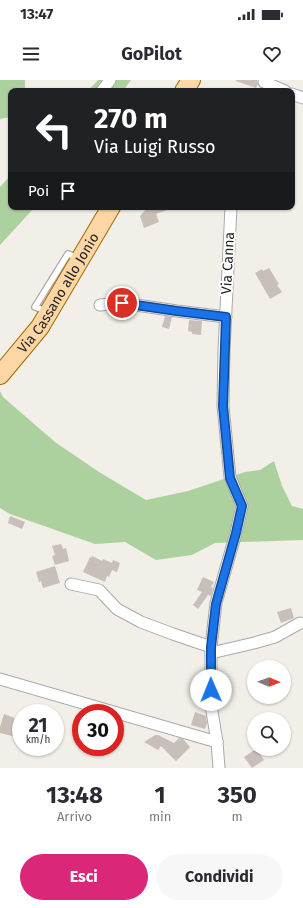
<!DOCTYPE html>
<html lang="it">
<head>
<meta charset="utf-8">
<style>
	body { margin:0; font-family:"Fira Sans",sans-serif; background:#f7f7f7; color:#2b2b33; height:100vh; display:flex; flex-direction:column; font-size:15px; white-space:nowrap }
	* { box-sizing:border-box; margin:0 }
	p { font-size:13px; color:#7c7c81 }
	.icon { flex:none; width:22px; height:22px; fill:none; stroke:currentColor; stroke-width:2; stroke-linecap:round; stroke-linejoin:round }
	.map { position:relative; height:688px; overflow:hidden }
	.sheet { display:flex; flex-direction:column; background:#fff; flex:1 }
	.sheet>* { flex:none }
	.banner { position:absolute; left:8px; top:8px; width:287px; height:122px; border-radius:8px; box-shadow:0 1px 3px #0004; background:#202124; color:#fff; overflow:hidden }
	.needle { width:26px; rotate:91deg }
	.tools { position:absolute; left:247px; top:580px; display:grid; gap:8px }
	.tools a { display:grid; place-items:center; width:44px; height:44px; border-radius:50%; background:#fff; box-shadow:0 1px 3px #0004; font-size:20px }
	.speed { position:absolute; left:12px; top:624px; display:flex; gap:8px; font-size:20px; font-weight:700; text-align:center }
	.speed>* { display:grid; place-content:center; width:52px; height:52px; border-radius:50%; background:#fff; box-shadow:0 1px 3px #0004; line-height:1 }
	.speed small { font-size:10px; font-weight:400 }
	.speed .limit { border:6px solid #d22; background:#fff; color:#111 }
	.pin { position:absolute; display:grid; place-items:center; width:34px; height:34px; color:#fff; margin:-17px; border:2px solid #fff; border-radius:50%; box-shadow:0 1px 4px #0007 }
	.me { position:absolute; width:44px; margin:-22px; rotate:359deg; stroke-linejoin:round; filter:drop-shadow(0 0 3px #0008) }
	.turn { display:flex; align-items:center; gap:14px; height:84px; padding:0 20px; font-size:18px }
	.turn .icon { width:52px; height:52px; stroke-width:2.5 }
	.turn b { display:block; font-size:28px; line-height:34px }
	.then { display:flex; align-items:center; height:38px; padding:0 20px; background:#0003; gap:8px; font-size:15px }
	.eta { display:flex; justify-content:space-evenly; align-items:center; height:68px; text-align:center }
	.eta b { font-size:24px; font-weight:700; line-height:28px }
	.primary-button { display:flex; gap:8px; margin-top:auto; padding:8px 20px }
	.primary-button a { flex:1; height:46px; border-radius:24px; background:#db2777; color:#fff; font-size:16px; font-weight:700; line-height:46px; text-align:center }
	.primary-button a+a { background:#f7f7f7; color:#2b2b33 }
	.status { display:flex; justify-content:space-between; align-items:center; height:28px; padding:0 20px; background:#fff; direction:ltr }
	.status svg { height:11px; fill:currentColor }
	header { display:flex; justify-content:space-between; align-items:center; height:52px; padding:0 20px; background:#fff; font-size:18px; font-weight:700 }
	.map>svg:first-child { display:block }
	.forest { fill:#add19e }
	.building { fill:#c7bfb8 }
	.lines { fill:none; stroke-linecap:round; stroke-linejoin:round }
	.service-casing { stroke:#a9a9a9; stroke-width:8 }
	.minor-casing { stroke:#a9a9a9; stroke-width:13 }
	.primary-casing { stroke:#a06b00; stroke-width:20 }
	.service { stroke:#fff; stroke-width:5.5 }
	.minor { stroke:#fff; stroke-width:11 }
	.primary { stroke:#fcd6a4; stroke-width:18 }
	.route-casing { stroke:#114b97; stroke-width:10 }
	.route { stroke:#1a73e8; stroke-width:7 }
	.labels { text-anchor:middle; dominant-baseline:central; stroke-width:4; stroke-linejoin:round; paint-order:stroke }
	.street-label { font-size:14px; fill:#222; stroke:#fff }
</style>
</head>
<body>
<div class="status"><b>13:47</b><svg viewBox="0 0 49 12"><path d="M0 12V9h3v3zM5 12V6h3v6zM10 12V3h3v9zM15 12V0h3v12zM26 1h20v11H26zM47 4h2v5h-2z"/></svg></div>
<header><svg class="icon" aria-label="menu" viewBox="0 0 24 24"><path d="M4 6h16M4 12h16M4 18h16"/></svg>GoPilot<svg class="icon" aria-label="heart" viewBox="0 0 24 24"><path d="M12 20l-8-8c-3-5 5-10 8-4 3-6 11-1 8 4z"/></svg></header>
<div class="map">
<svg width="303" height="688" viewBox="0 0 303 688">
	<rect width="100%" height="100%" fill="#f2efe9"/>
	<g class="forest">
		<polygon points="0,0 25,0 25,11 11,11 11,37 0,39"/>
		<polygon points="98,0 131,0 123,11 88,11"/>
		<polygon points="11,95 11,127 35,127 0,165 0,107"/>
		<polygon points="0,311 3,317 55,362 99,392 146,420 188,411 245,392 260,390 274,381 282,406 292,426 303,429 303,460 215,463 192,475 156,480 125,462 95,464 10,434 0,428"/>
	</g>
	<g class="building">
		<polygon points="236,0 257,0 258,4 256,8 236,1"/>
		<polygon points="148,127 173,127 173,128 156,134 159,142 144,148 140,136"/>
		<polygon points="269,188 279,204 277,205 282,212 270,219 255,193 262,189 263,191"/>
		<polygon points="121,230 131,231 129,238 120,235"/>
		<polygon points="165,236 172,237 169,249 162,247"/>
		<polygon points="189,240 202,241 201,255 192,254 192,252 188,251"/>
		<polygon points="10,436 25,442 22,449 8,443"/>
		<polygon points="61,464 63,469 66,468 69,481 55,485 52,476 55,475 52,466"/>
		<polygon points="92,476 102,481 103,479 112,483 113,480 120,483 117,492 112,490 109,497 107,496 105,502 83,492 90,477 91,478"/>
		<polygon points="55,486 60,503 43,508 41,501 39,502 36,492"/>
		<polygon points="203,497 214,502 211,507 213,508 211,516 208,515 198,529 193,525 202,512 197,510"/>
		<polygon points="291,528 294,538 281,543 277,532"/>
		<polygon points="195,632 206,636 207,643 205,649 191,645"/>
		<polygon points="4,634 15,638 14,641 20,643 16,657 0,653 0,647"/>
		<polygon points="155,655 158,655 174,663 179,658 183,659 190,667 176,681 161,666 158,670 144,662"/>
		<polygon points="256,669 264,680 252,688 244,677"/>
	</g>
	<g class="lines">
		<defs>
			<polyline id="service" points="46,231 35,227 68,174 78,178"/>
			<g id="minor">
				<polyline points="264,2 285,11"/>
				<polyline points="102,11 110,0"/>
				<polyline points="292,14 303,18"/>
				<polyline points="100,225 122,223 177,231 226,237"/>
				<polyline points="71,504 99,510 117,529 141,542 173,554 211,567"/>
				<polyline points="211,573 254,563 275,557 300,543"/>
				<polyline points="0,599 217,662"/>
				<polyline points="219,688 217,662 211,625 211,567 216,523 236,453 242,426 230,397 223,326 224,270 231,127"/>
			</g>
			<g id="primary">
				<polyline points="184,11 191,0"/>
				<path id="s1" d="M0 295 40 247 111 127"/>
			</g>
		</defs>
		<use href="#service" class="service-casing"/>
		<use href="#minor" class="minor-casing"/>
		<use href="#primary" class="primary-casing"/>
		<use href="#service" class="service"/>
		<use href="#minor" class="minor"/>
		<use href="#primary" class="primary"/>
	</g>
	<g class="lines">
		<defs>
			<polyline id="route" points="122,223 177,231 226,237 223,326 230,398 242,426 236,453 216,524 211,567 211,610"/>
		</defs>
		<use href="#route" class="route-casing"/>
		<use href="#route" class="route"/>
	</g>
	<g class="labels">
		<g class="street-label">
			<text transform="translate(228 183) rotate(-87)">Via Canna</text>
			<text stroke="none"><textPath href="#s1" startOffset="101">Via Cassano allo Jonio</textPath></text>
		</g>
	</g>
</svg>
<div class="tools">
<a><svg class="needle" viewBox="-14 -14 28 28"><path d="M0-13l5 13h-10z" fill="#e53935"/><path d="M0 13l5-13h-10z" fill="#7c7c81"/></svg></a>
<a><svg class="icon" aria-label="search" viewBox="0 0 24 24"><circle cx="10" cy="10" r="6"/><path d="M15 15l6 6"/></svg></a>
</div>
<div class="speed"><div>21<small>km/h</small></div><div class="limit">30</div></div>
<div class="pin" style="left:122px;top:223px;background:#d93025"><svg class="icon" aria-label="arrive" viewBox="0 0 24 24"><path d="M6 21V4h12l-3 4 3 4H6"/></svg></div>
<svg class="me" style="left:211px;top:610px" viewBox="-20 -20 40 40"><circle r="19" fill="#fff"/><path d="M0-13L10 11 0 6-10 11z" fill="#1a73e8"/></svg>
<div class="banner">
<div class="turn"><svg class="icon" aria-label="left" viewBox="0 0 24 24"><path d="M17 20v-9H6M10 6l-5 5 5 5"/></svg><div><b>270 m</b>Via Luigi Russo</div></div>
<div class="then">Poi<svg class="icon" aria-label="arrive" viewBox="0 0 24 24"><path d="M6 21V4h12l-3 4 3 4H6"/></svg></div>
</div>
</div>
<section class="sheet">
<div class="eta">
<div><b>13:48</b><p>Arrivo</p></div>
<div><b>1</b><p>min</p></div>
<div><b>350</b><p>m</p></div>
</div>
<div class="primary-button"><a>Esci</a><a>Condividi</a></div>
</section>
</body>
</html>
